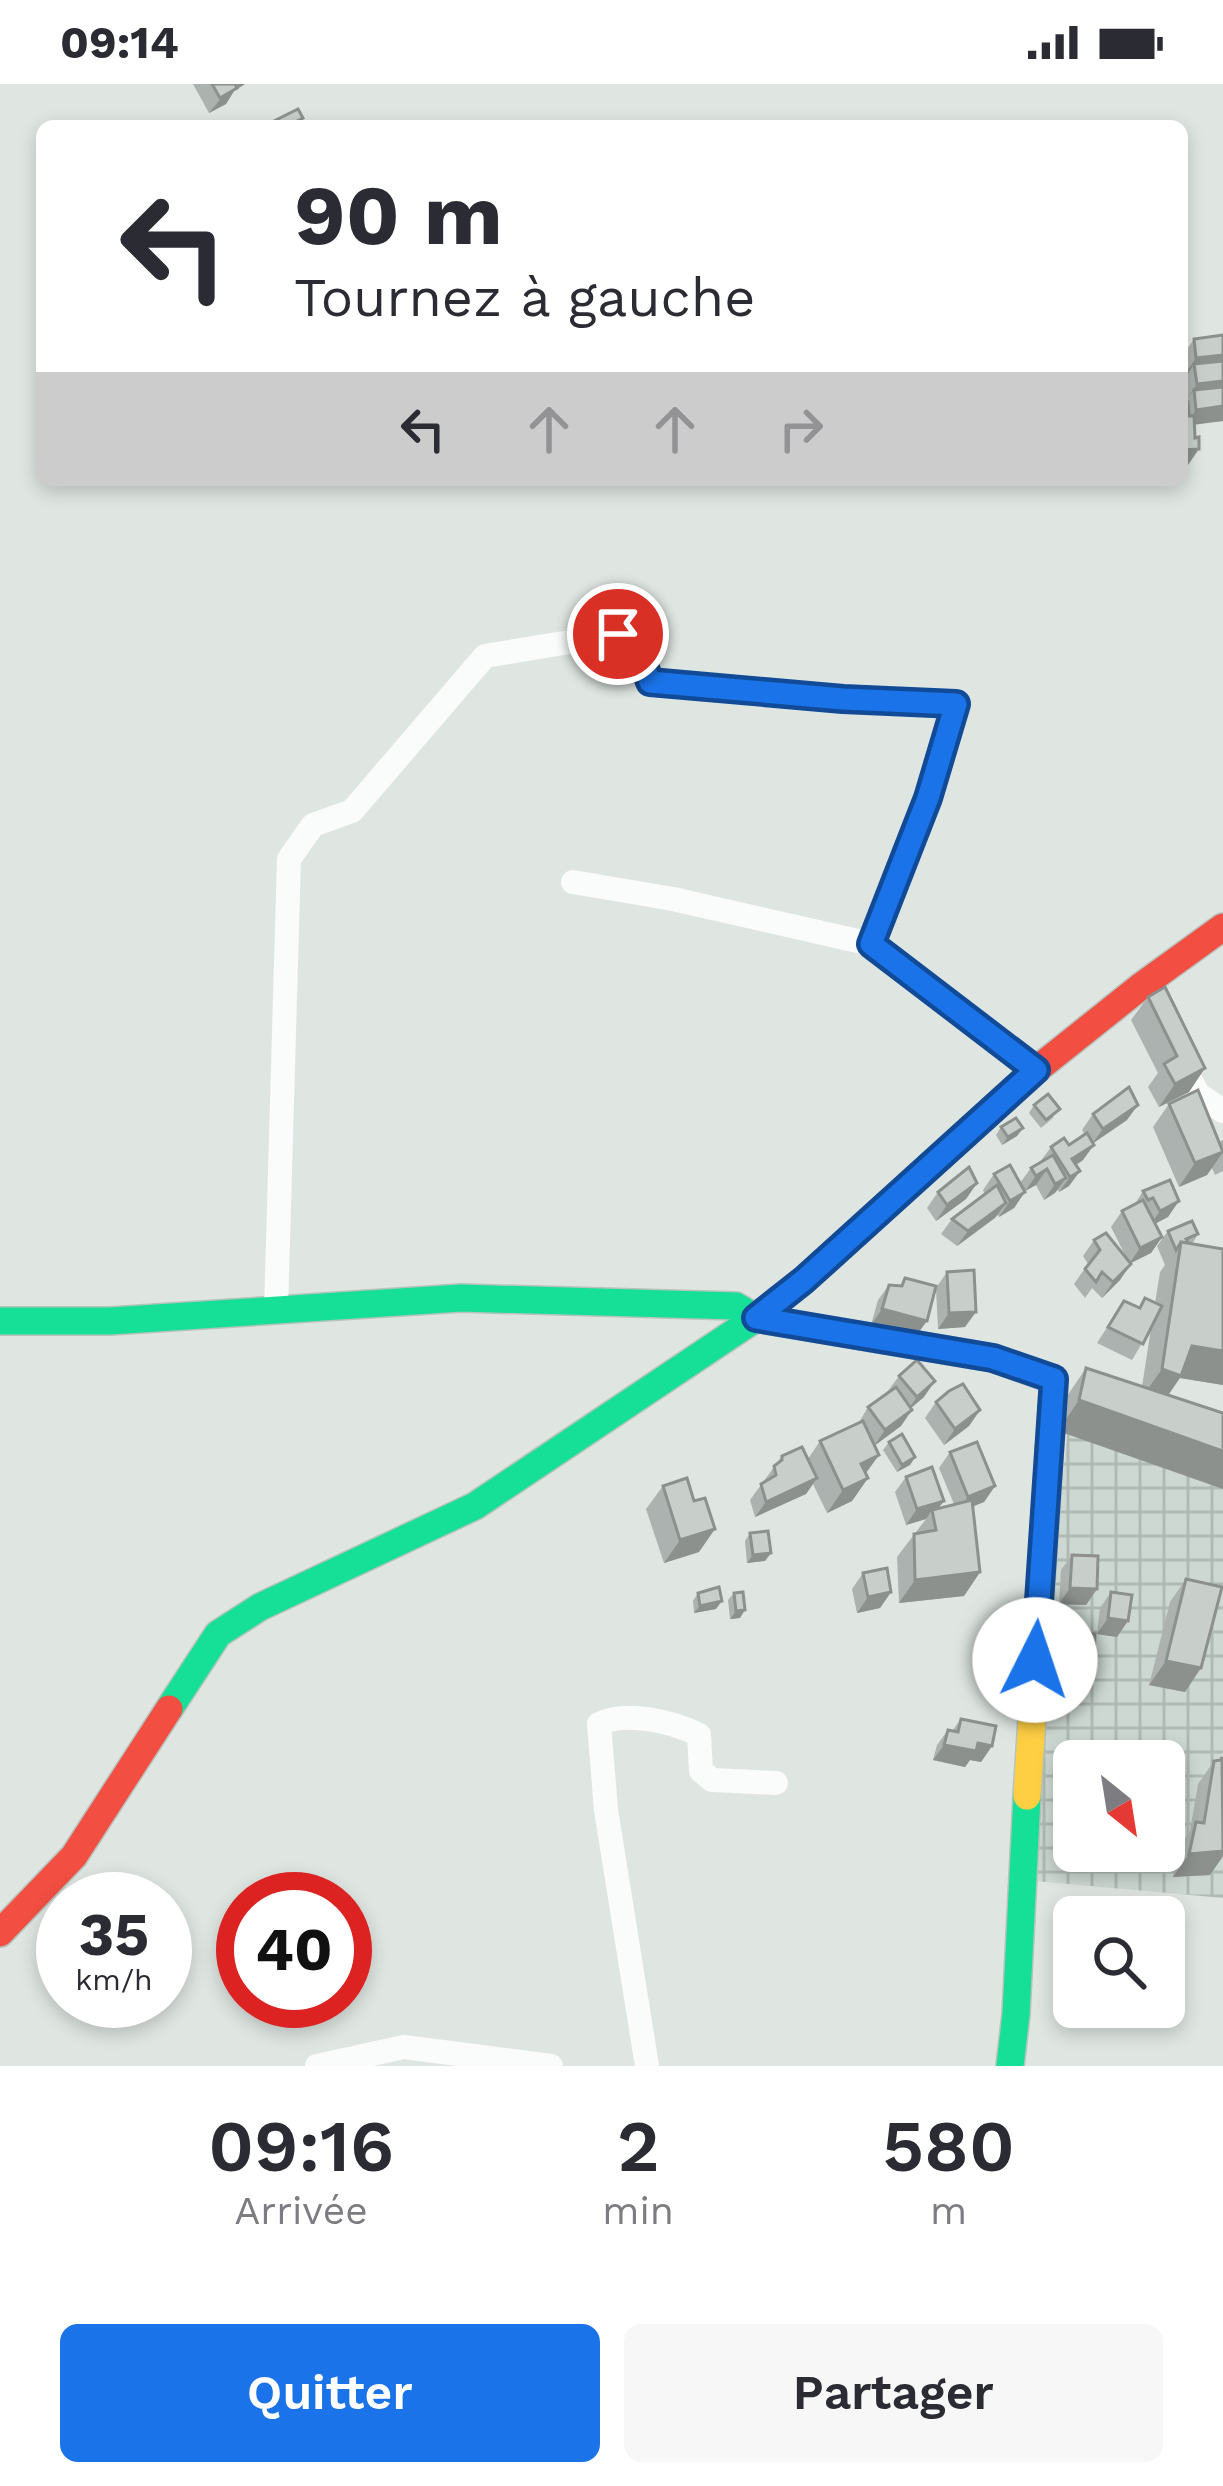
<!DOCTYPE html>
<html lang="fr">
<head>
<meta charset="utf-8">
<style>
	body { margin:0; font-family:"Work Sans",sans-serif; background:#f7f7f7; color:#2b2b33; height:100vh; display:flex; flex-direction:column; font-size:45px; white-space:nowrap }
	* { box-sizing:border-box; margin:0 }
	p { font-size:39px; color:#7c7c81 }
	.icon { flex:none; width:66px; height:66px; fill:none; stroke:currentColor; stroke-width:2; stroke-linecap:round; stroke-linejoin:round }
	.map { position:relative; height:1982px; overflow:hidden }
	.panel { display:flex; flex-direction:column; background:#fff; flex:1 }
	.panel>* { flex:none }
	.hud { position:absolute; left:36px; top:36px; width:1152px; height:366px; border-radius:18px; box-shadow:0 6px 18px #0003; background:#fff; color:#2b2b33; overflow:hidden }
	.needle { width:78px; rotate:150deg }
	.buttons { position:absolute; left:1053px; top:1656px; display:grid; gap:24px }
	.buttons a { display:grid; place-items:center; width:132px; height:132px; border-radius:18px; background:#fff; box-shadow:0 6px 18px #0003; font-size:60px }
	.speed { position:absolute; left:36px; top:1788px; display:flex; gap:24px; font-size:60px; font-weight:700; text-align:center }
	.speed>* { display:grid; place-content:center; width:156px; height:156px; border-radius:50%; background:#fff; box-shadow:0 6px 18px #0003; line-height:1 }
	.speed small { font-size:30px; font-weight:400 }
	.speed .limit { border:18px solid #d22; background:#fff; color:#111 }
	.pin { position:absolute; display:grid; place-items:center; width:102px; height:102px; color:#fff; margin:-51px; border:6px solid #fff; border-radius:50%; box-shadow:0 3px 12px #0007 }
	.me { position:absolute; width:132px; margin:-66px; rotate:4deg; stroke-linejoin:round; filter:drop-shadow(0 0 9px #0008) }
	.turn { display:flex; align-items:center; gap:42px; height:252px; padding:0 60px; font-size:54px }
	.turn .icon { width:156px; height:156px; stroke-width:2.5 }
	.turn b { display:block; font-size:84px; line-height:102px }
	.lanes { display:flex; align-items:center; height:114px; padding:0 60px; background:#0003; justify-content:center; gap:60px; direction:ltr }
	.lanes .off { opacity:.35 }
	.eta { display:flex; justify-content:space-evenly; align-items:center; height:204px; text-align:center }
	.eta b { font-size:72px; font-weight:600; line-height:84px }
	.cta { display:flex; gap:24px; margin-top:auto; padding:24px 60px }
	.cta a { flex:1; height:138px; border-radius:18px; background:#1a73e8; color:#fff; font-size:48px; font-weight:600; line-height:138px; text-align:center }
	.cta a+a { background:#f7f7f7; color:#2b2b33 }
	.status { display:flex; justify-content:space-between; align-items:center; height:84px; padding:0 60px; background:#fff; direction:ltr }
	.status svg { height:33px; fill:currentColor }
	.map>svg:first-child { display:block }
	.industrial { fill:url(#industrial-grid); fill-rule:evenodd }
	.lines { fill:none; stroke-linecap:round; stroke-linejoin:round }
	.fast-casing { stroke:#b8c3bd; stroke-width:30 }
	.slow-casing { stroke:#b8c3bd; stroke-width:30 }
	.jam-casing { stroke:#b8c3bd; stroke-width:30 }
	.street { stroke:#fafbfb; stroke-width:24 }
	.fast { stroke:#16e098; stroke-width:27 }
	.slow { stroke:#ffcf43; stroke-width:27 }
	.jam { stroke:#f24e42; stroke-width:27 }
	.wall { fill:#acb2af }
	.shaded-wall { fill:#8c918e }
	.building { fill:#c8cfcb; stroke:#8c918e; stroke-width:3 }
	.route-casing { stroke:#114b97; stroke-width:30 }
	.route { stroke:#1a73e8; stroke-width:21 }
</style>
</head>
<body>
<div class="status"><b>09:14</b><svg viewBox="0 0 49 12"><path d="M0 12V9h3v3zM5 12V6h3v6zM10 12V3h3v9zM15 12V0h3v12zM26 1h20v11H26zM47 4h2v5h-2z"/></svg></div>
<div class="map">
<svg width="1223" height="1982" viewBox="0 0 1223 1982">
	<defs>
		<pattern id="industrial-grid" width="8" height="8" patternUnits="userSpaceOnUse" patternTransform="scale(3)"><rect width="8" height="8" fill="#cdd8d2"/><path d="M0 4h8M4 0v8" fill="none" stroke="#b0bab5"/></pattern>
	</defs>
	<rect width="100%" height="100%" fill="#dfe6e2"/>
	<path class="industrial" d="M1071 1309 1223 1353V1814L1024 1796ZM1074 1677H1164V1767H1074Z"/>
	<g class="lines">
		<defs>
			<g id="fast">
				<polyline points="0,1237 110,1237 461,1214 736,1222 756,1234 945,1266"/>
				<polyline points="169,1625 218,1550 260,1523 475,1422 756,1234 804,1196 1036,986"/>
				<polyline points="1010,1982 1016,1930 1027,1712"/>
			</g>
			<polyline id="slow" points="945,1266 993,1274 1054,1296 1027,1712"/>
			<g id="jam">
				<polyline points="1036,986 1140,903 1223,843"/>
				<polyline points="0,1849 74,1772 169,1625"/>
			</g>
		</defs>
		<use href="#fast" class="fast-casing"/>
		<use href="#slow" class="slow-casing"/>
		<use href="#jam" class="jam-casing"/>
		<g class="street">
			<polyline points="573,798 673,815 871,860 1036,986"/>
			<polyline points="1179,975 1198,1010 1223,1027"/>
			<polyline points="276,1226 289,775 313,741 352,727 485,572 618,550 637,562 649,598 843,615 956,619 928,714 871,860"/>
			<polyline points="317,1982 404,1963 551,1982"/>
			<path d="M647 1982 606 1726 599 1640C625 1626 674 1638 699 1651L701 1687 712 1696 776 1699"/>
		</g>
		<use href="#fast" class="fast"/>
		<use href="#slow" class="slow"/>
		<use href="#jam" class="jam"/>
	</g>
	<g class="wall">
		<polygon points="193,0 245,0 234,7 226,20 209,29"/>
		<polygon points="1223,251 1223,337 1194,340 1188,381 1185,318 1187,316 1183,296 1188,290 1185,290 1183,271 1194,255"/>
		<polygon points="1148,913 1205,984 1189,1008 1159,1023 1148,1003 1158,989 1131,936"/>
		<polygon points="1169,1020 1219,1058 1223,1056 1223,1087 1215,1091 1212,1084 1207,1091 1179,1103 1153,1043"/>
		<polygon points="1034,1021 1054,1033 1041,1044 1029,1029"/>
		<polygon points="1093,1030 1127,1036 1093,1059 1083,1076 1076,1081 1080,1087 1069,1102 1059,1108 1058,1106 1044,1116 1036,1101 1025,1107 1014,1124 999,1133 998,1131 957,1162 941,1150 952,1135 985,1110 983,1106 994,1090 1020,1099 1031,1084 1040,1078 1051,1063 1069,1061 1085,1051 1082,1046"/>
		<polygon points="1001,1043 1023,1044 1017,1052 1002,1061 996,1051"/>
		<polygon points="1170,1096 1168,1133 1155,1139 1162,1153 1151,1169 1130,1179 1120,1196 1102,1214 1092,1204 1085,1214 1074,1200 1088,1180 1083,1172 1094,1156 1127,1175 1111,1143 1122,1127 1135,1120 1143,1107"/>
		<polygon points="977,1099 966,1115 936,1137 927,1124 938,1108"/>
		<polygon points="1168,1147 1198,1150 1192,1160 1223,1165 1223,1301 1180,1294 1058,1347 1065,1315 1086,1284 1142,1303 1151,1244 1132,1276 1097,1259 1124,1217 1139,1223 1145,1214 1155,1219 1160,1188 1165,1181 1157,1162"/>
		<polygon points="947,1188 965,1243 938,1245 936,1204"/>
		<polygon points="905,1194 916,1252 871,1241 878,1216 889,1201 900,1202"/>
		<polygon points="899,1292 924,1313 911,1324 901,1342 874,1362 879,1371 866,1389 868,1394 852,1417 827,1429 813,1400 806,1410 755,1433 750,1416 782,1372 808,1375 820,1357 858,1340 868,1323 888,1307"/>
		<polygon points="936,1318 980,1326 969,1342 944,1361 925,1334"/>
		<polygon points="889,1358 915,1373 910,1381 897,1388 883,1366"/>
		<polygon points="950,1368 995,1402 984,1418 973,1422 980,1488 964,1512 899,1519 897,1473 926,1435 906,1441 895,1408 906,1393 944,1417 938,1424 954,1420 939,1384"/>
		<polygon points="663,1402 699,1468 664,1479 646,1425"/>
		<polygon points="750,1449 771,1469 765,1477 747,1479 745,1457"/>
		<polygon points="1072,1471 1097,1505 1086,1521 1059,1520 1061,1486"/>
		<polygon points="863,1489 891,1508 880,1524 857,1529 852,1505"/>
		<polygon points="1186,1495 1185,1608 1149,1601 1170,1518"/>
		<polygon points="1111,1508 1117,1553 1097,1550 1100,1524"/>
		<polygon points="698,1509 716,1525 694,1529 693,1517"/>
		<polygon points="734,1509 740,1534 730,1535 728,1516"/>
		<polygon points="1073,1549 1083,1595 1061,1594 1062,1565"/>
		<polygon points="961,1635 992,1662 981,1678 970,1676 965,1683 933,1676 937,1661 948,1646 952,1647"/>
		<polygon points="1222,1673 1223,1772 1210,1791 1173,1793 1180,1761 1190,1747 1198,1700 1214,1677 1219,1676"/>
		<polygon points="1068,1726 1074,1727 1074,1757 1061,1756 1062,1734"/>
	</g>
	<g class="shaded-wall">
		<polygon points="233,0 245,0 234,7 226,20 209,29"/>
		<polygon points="1223,271 1223,285 1194,280 1188,290 1185,290 1196,274"/>
		<polygon points="1223,297 1223,311 1194,306 1186,316 1197,300"/>
		<polygon points="1223,322 1223,337 1185,342 1196,326"/>
		<polygon points="1199,365 1188,381 1182,381 1182,366"/>
		<polygon points="1205,984 1189,1008 1159,1023 1175,1000"/>
		<polygon points="1138,1021 1127,1036 1092,1060 1103,1045"/>
		<polygon points="1023,1044 1017,1052 1002,1061 1008,1053"/>
		<polygon points="1094,1061 1083,1076 1067,1087 1072,1075"/>
		<polygon points="1223,1068 1207,1091 1179,1103 1195,1079"/>
		<polygon points="1047,1085 1036,1101 1025,1107 1036,1092"/>
		<polygon points="1080,1087 1069,1102 1059,1108 1070,1093"/>
		<polygon points="1066,1094 1055,1109 1044,1116 1055,1100"/>
		<polygon points="977,1099 966,1115 936,1137 947,1121"/>
		<polygon points="1025,1108 1014,1124 999,1133 1010,1117"/>
		<polygon points="1179,1117 1168,1133 1149,1143 1160,1127"/>
		<polygon points="1006,1119 995,1134 957,1162 968,1147"/>
		<polygon points="1162,1153 1151,1169 1129,1180 1140,1164"/>
		<polygon points="1131,1180 1120,1196 1102,1214 1113,1198"/>
		<polygon points="882,1225 927,1237 916,1252 871,1241"/>
		<polygon points="976,1228 965,1243 938,1245 949,1229"/>
		<polygon points="1192,1262 1223,1267 1223,1301 1180,1294 1160,1323 1140,1316 1162,1285"/>
		<polygon points="935,1297 924,1313 906,1328 917,1313"/>
		<polygon points="1079,1316 1223,1367 1223,1405 1058,1347"/>
		<polygon points="912,1326 901,1342 874,1362 885,1346"/>
		<polygon points="980,1326 969,1342 944,1361 955,1345"/>
		<polygon points="879,1371 862,1394 861,1380"/>
		<polygon points="915,1373 910,1381 897,1388 902,1381"/>
		<polygon points="817,1394 806,1410 755,1433 766,1418"/>
		<polygon points="868,1394 852,1417 827,1429 843,1406"/>
		<polygon points="995,1402 984,1418 957,1429 968,1413"/>
		<polygon points="944,1417 933,1431 932,1426 926,1435 906,1441 917,1425"/>
		<polygon points="715,1445 699,1468 664,1479 680,1456"/>
		<polygon points="771,1469 765,1477 747,1479 753,1471"/>
		<polygon points="980,1488 964,1512 899,1519 915,1496"/>
		<polygon points="1070,1504 1097,1505 1086,1521 1059,1520"/>
		<polygon points="891,1508 880,1524 857,1529 868,1513"/>
		<polygon points="722,1517 716,1525 694,1529 700,1522"/>
		<polygon points="745,1526 740,1534 730,1535 736,1527"/>
		<polygon points="1108,1534 1128,1537 1117,1553 1097,1550"/>
		<polygon points="1166,1577 1201,1584 1185,1608 1149,1601"/>
		<polygon points="1072,1578 1094,1579 1083,1595 1061,1594"/>
		<polygon points="978,1659 992,1662 981,1678 970,1676 965,1683 933,1676 944,1661"/>
		<polygon points="1067,1748 1074,1748 1074,1757 1061,1756"/>
		<polygon points="1223,1767 1223,1772 1210,1791 1173,1793 1189,1770"/>
	</g>
	<g class="building">
		<polygon points="212,0 235,0 237,4 220,14"/>
		<polygon points="298,25 303,34 287,42 272,42 270,39"/>
		<polygon points="1223,251 1223,271 1196,274 1194,255"/>
		<polygon points="1223,277 1223,297 1197,300 1194,280"/>
		<polygon points="1223,303 1223,322 1196,326 1194,306"/>
		<polygon points="1188,318 1189,332 1194,332 1195,354 1199,353 1199,365 1182,366 1182,319"/>
		<polygon points="1165,903 1205,984 1175,1000 1164,980 1177,972 1148,913"/>
		<polygon points="1129,1003 1138,1021 1103,1045 1093,1030"/>
		<polygon points="1198,1006 1223,1068 1195,1079 1169,1020"/>
		<polygon points="1048,1010 1060,1025 1046,1036 1034,1021"/>
		<polygon points="1016,1034 1023,1044 1008,1053 1001,1043"/>
		<polygon points="1087,1049 1094,1061 1072,1075 1080,1087 1070,1093 1051,1063 1064,1054 1069,1061"/>
		<polygon points="1053,1071 1066,1094 1055,1100 1047,1085 1036,1092 1031,1084"/>
		<polygon points="1010,1081 1025,1108 1010,1117 994,1090"/>
		<polygon points="969,1083 977,1099 947,1121 938,1108"/>
		<polygon points="1170,1096 1179,1117 1160,1127 1153,1114 1148,1116 1143,1107"/>
		<polygon points="997,1101 1006,1119 968,1147 952,1135"/>
		<polygon points="1143,1116 1162,1153 1140,1164 1122,1127"/>
		<polygon points="1192,1137 1198,1150 1186,1155 1188,1159 1181,1158 1176,1166 1168,1147"/>
		<polygon points="1106,1149 1131,1180 1113,1198 1102,1188 1096,1198 1085,1185 1100,1166 1094,1156"/>
		<polygon points="1181,1158 1223,1165 1223,1267 1192,1262 1181,1292 1162,1285"/>
		<polygon points="974,1186 976,1228 949,1229 947,1188"/>
		<polygon points="905,1194 936,1202 927,1237 882,1225 889,1201 902,1202"/>
		<polygon points="1145,1214 1162,1222 1143,1260 1108,1243 1124,1217 1140,1224"/>
		<polygon points="917,1276 935,1297 917,1313 899,1292"/>
		<polygon points="1086,1284 1223,1329 1223,1367 1079,1316"/>
		<polygon points="963,1300 980,1326 955,1345 936,1318 949,1307"/>
		<polygon points="896,1303 912,1326 885,1346 868,1323"/>
		<polygon points="863,1337 879,1371 861,1380 868,1394 843,1406 820,1357"/>
		<polygon points="902,1350 915,1373 902,1381 889,1358"/>
		<polygon points="977,1358 995,1402 968,1413 950,1368"/>
		<polygon points="802,1363 817,1394 766,1418 761,1400 776,1391 774,1382 782,1376 782,1372"/>
		<polygon points="932,1383 944,1417 917,1425 906,1393"/>
		<polygon points="687,1394 694,1417 705,1414 715,1445 680,1456 663,1402"/>
		<polygon points="972,1416 980,1488 915,1496 914,1450 936,1446 932,1426"/>
		<polygon points="768,1447 771,1469 753,1471 750,1449"/>
		<polygon points="1072,1471 1098,1472 1097,1505 1070,1504"/>
		<polygon points="887,1484 891,1508 868,1513 863,1489"/>
		<polygon points="1186,1495 1222,1503 1201,1584 1166,1577"/>
		<polygon points="719,1503 722,1517 700,1522 698,1509"/>
		<polygon points="743,1508 745,1526 736,1527 734,1509"/>
		<polygon points="1111,1508 1132,1511 1128,1537 1108,1534"/>
		<polygon points="1073,1549 1095,1550 1094,1579 1072,1578"/>
		<polygon points="961,1635 996,1642 992,1662 978,1659 976,1667 944,1661 948,1646 958,1648"/>
		<polygon points="1222,1673 1223,1767 1189,1770 1196,1738 1204,1739 1214,1677 1221,1676"/>
		<polygon points="1068,1726 1074,1727 1074,1748 1067,1748"/>
	</g>
	<g class="lines">
		<defs>
			<polyline id="route" points="618,550 637,562 650,598 843,615 956,620 928,714 871,860 1036,986 804,1196 756,1234 993,1274 1054,1295 1035,1576"/>
		</defs>
		<use href="#route" class="route-casing"/>
		<use href="#route" class="route"/>
	</g>
</svg>
<div class="buttons">
<a><svg class="needle" viewBox="-14 -14 28 28"><path d="M0-13l5 13h-10z" fill="#e53935"/><path d="M0 13l5-13h-10z" fill="#7c7c81"/></svg></a>
<a><svg class="icon" aria-label="search" viewBox="0 0 24 24"><circle cx="10" cy="10" r="6"/><path d="M15 15l6 6"/></svg></a>
</div>
<div class="speed"><div>35<small>km/h</small></div><div class="limit">40</div></div>
<div class="pin" style="left:618px;top:550px;background:#d93025"><svg class="icon" aria-label="arrive" viewBox="0 0 24 24"><path d="M6 21V4h12l-3 4 3 4H6"/></svg></div>
<svg class="me" style="left:1035px;top:1576px" viewBox="-20 -20 40 40"><circle r="19" fill="#fff"/><path d="M0-13L10 11 0 6-10 11z" fill="#1a73e8"/></svg>
<div class="hud">
<div class="turn"><svg class="icon" aria-label="left" viewBox="0 0 24 24"><path d="M17 20v-9H6M10 6l-5 5 5 5"/></svg><div><b>90 m</b>Tournez à gauche</div></div>
<div class="lanes"><svg class="icon" aria-label="left" viewBox="0 0 24 24"><path d="M17 20v-9H6M10 6l-5 5 5 5"/></svg><svg class="icon off" aria-label="ahead" viewBox="0 0 24 24"><path d="M12 20V5M6 11l6-6 6 6"/></svg><svg class="icon off" aria-label="ahead" viewBox="0 0 24 24"><path d="M12 20V5M6 11l6-6 6 6"/></svg><svg class="icon off" aria-label="right" viewBox="0 0 24 24"><path d="M7 20v-9h11M14 6l5 5-5 5"/></svg></div>
</div>
</div>
<section class="panel">
<div class="eta">
<div><b>09:16</b><p>Arrivée</p></div>
<div><b>2</b><p>min</p></div>
<div><b>580</b><p>m</p></div>
</div>
<div class="cta"><a>Quitter</a><a>Partager</a></div>
</section>
</body>
</html>
